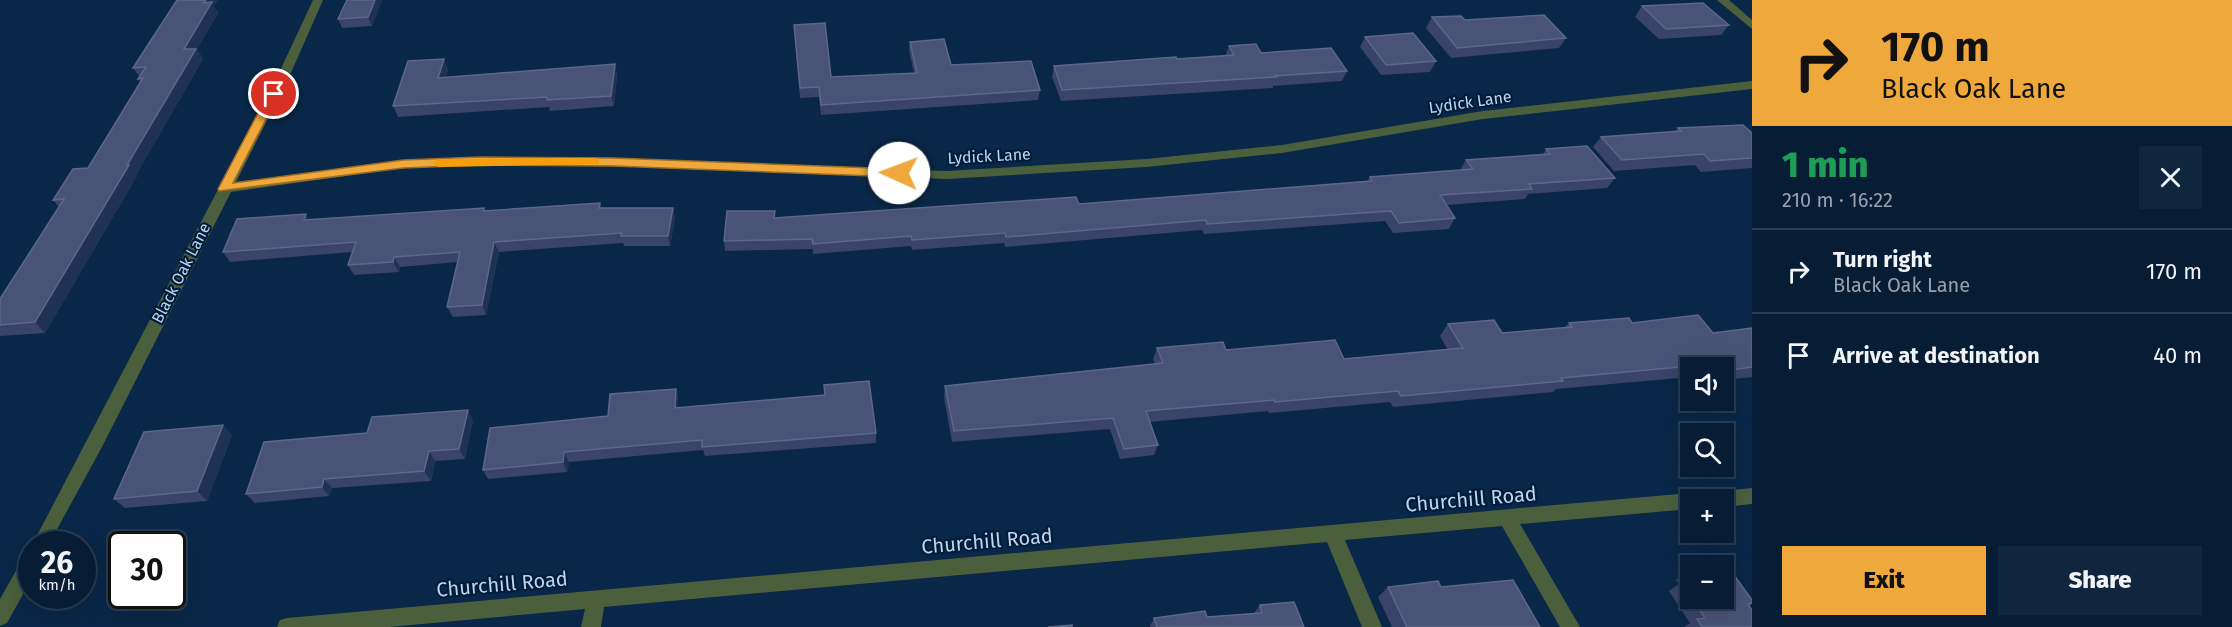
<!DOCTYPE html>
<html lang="en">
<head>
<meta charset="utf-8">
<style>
	body { margin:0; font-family:"Fira Sans",sans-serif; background:#10263e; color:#f1f3f6; height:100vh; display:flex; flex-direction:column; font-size:22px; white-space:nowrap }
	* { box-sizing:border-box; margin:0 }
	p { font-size:20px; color:#98a2ad }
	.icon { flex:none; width:33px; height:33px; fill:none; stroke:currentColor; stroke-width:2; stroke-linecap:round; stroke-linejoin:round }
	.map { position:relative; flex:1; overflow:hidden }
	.panel { display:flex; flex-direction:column; background:#071d36; width:480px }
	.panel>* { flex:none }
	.hud { background:#eea83c; color:#111; overflow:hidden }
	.fabs { position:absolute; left:1680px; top:357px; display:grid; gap:12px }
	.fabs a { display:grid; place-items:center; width:54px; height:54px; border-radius:0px; background:#071d36; box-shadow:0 6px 24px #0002,0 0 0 2px #283b51; font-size:30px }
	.speed { position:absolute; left:18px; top:531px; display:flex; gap:12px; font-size:30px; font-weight:700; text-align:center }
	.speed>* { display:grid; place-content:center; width:78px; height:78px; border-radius:50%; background:#071d36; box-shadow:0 6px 24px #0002,0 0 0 2px #283b51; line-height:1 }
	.speed small { font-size:15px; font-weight:400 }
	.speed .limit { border:3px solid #111; border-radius:9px; background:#fff; color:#111 }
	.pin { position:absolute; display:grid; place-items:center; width:51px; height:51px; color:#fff; margin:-26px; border:3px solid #fff; border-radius:50%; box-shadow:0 2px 6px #0007 }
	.me { position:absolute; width:66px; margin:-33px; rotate:272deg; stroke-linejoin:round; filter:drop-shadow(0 0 4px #0008) }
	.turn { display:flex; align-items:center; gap:21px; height:126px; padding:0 30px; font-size:27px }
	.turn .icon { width:78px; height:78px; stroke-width:2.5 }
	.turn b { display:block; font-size:42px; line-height:51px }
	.round { display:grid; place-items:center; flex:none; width:63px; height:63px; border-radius:0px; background:#10263e }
	.head { display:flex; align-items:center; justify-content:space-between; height:102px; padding:0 30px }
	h1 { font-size:36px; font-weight:800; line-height:45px; color:#1e9e55 }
	.action { display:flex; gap:12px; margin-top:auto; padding:12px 30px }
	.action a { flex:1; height:69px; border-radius:0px; background:#eea83c; color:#111; font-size:24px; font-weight:800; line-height:69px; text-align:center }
	.action a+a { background:#10263e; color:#f1f3f6 }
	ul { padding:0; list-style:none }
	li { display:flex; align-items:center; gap:18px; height:84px; padding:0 30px; border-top:2px solid #283b51 }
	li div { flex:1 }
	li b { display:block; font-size:22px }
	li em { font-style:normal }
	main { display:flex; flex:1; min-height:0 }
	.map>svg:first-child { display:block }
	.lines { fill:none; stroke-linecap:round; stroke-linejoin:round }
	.minor { fill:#4b5f3d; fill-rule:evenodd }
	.wall { fill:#3a436a }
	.shaded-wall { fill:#203156 }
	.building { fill:#495377; stroke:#5c6789; stroke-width:1.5 }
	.route { fill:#eea83c; stroke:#9b6d27; stroke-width:1.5 }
	.slow { fill:#f59e0b }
	.labels { text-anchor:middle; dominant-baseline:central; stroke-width:4.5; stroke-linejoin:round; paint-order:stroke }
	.street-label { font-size:16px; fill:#c2d4e9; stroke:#011d3d }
	.near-street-label { font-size:20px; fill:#c2d4e9; stroke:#011d3d }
</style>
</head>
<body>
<main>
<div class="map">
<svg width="1752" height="627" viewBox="0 0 1752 627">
	<rect width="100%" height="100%" fill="#092748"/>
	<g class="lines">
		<g class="minor">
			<polygon points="313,0 323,0 290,75 236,182 403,160 480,157 613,158 947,171 1146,159 1282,145 1483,111 1752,81 1752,89 1483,119 1282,153 1146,167 947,179 613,166 480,165 403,168 231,192 103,445 49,544 32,545 278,75"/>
			<polygon points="1717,0 1729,0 1752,20 1752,29"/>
			<polygon points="1752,488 1752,504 1724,507 1724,500 1704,500 1706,495 1712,492"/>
			<polygon points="1690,493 1696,496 1698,500 1690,500 1690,509 1520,524 1580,627 1560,627 1502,526 1345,540 1382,627 1362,627 1327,542 604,607 601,627 581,627 585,609 389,627 277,627 280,620 287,618"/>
			<polygon points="32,551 32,578 7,623 0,626 0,599 26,553"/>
		</g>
	</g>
	<g class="wall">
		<polygon points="347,0 382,0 372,26 342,28 338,19"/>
		<polygon points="214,6 218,13 197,49 203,59 136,175 137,176 45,333 0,336 0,299 59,207 53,200 88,168 141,82 138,79 140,77 133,68"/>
		<polygon points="1642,6 1729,25 1721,35 1659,39 1635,17"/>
		<polygon points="1432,17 1465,20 1566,38 1559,48 1451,58 1426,28"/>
		<polygon points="794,25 831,77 914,73 909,51 910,42 951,65 1040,90 1038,100 821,115 819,97 800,98"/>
		<polygon points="1365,37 1436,61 1430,72 1381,75 1360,47"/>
		<polygon points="1229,46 1347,71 1342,81 1273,86 1273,88 1061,101 1052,77 1054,66 1225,56"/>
		<polygon points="615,64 617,75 614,106 550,111 549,107 398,117 393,106 448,69 446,77"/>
		<polygon points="1678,128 1752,133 1752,168 1701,172 1695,165 1614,171 1593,147 1601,137 1675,132"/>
		<polygon points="1546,149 1615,178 1607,188 1528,194 1525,199 1446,205 1455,218 1449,229 1393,233 1385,221 1204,234 1202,230 1005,247 1004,243 912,250 911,246 813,254 813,249 725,251 724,241 775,218 1079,204 1367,181 1370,177 1460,170 1466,160 1543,154"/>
		<polygon points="600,203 601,208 673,208 675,218 670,246 624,246 623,243 499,252 486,315 453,317 447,307 458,262 400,267 399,272 354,275 348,265 352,252 230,262 223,252 310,220 485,211"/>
		<polygon points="1569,323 1632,323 1713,333 1752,328 1752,377 1724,380 1724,368 1690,368 1690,377 1556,389 1553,392 1393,407 1390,402 1269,413 1268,411 1149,422 1158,445 1154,455 1120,459 1110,429 952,442 944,397 945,386 1155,364 1153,359 1157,348 1226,350 1344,359 1448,350 1440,336 1448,324 1502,333 1564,328"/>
		<polygon points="676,389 678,398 678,408 876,433 876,443 705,456 703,450 569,462 567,472 488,479 483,470 608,416"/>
		<polygon points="473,420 465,459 435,461 431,481 332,488 329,496 255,503 246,494 367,433"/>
		<polygon points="232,435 207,501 125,508 114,499"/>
		<polygon points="1688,572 1690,572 1690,598 1724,598 1752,600 1752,604 1749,606 1752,627 1684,627 1690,623 1669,591 1679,584 1676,580"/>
		<polygon points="1388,587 1441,587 1540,627 1392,627 1378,597"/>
		<polygon points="1260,605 1304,627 1150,627 1150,626 1154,618 1207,617 1254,613"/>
	</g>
	<g class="shaded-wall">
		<polygon points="206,0 218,0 214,6 218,13 197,49 203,59 136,175 137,176 45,333 35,322 127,165 184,49"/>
		<polygon points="375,0 382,0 372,26 368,17"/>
		<polygon points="444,59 448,69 443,88 438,78"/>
		<polygon points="615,64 617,75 614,106 611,96"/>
		<polygon points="673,208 675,218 670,246 668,236"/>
		<polygon points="306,214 312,224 304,220"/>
		<polygon points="494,242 499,252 486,315 482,305"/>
		<polygon points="394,257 400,267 399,272 393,262"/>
		<polygon points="676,389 678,398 678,418 675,408"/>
		<polygon points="468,410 473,420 465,459 459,449"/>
		<polygon points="223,425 232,435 207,501 197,491"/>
		<polygon points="429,451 435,461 431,481 424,471"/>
		<polygon points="564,452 569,462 567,472 563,462"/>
		<polygon points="324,479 332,488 329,496 322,487"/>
	</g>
	<g class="building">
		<polygon points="177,0 206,0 204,3 212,2 184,49 196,49 127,165 129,165 35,322 0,325 0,299 64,199 53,200 73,169 88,168 143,78 138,79 146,67 133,68"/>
		<polygon points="347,0 375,0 368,17 338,19"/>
		<polygon points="1703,3 1729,25 1666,29 1642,6"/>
		<polygon points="1544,15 1566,38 1457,48 1432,17 1461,16 1465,20"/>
		<polygon points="825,23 831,77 917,73 910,42 944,39 951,65 1031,61 1040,90 821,105 819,87 800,88 794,25"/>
		<polygon points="1413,33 1436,61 1386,65 1365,37"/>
		<polygon points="1256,44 1261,53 1331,48 1347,71 1275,76 1276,77 1062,90 1054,66 1176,57 1177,59 1234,55 1229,46"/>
		<polygon points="444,59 438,78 615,64 611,96 547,100 547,97 393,106 408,61"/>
		<polygon points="1743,125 1752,133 1752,158 1710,161 1704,154 1622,160 1601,137 1681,131 1678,128"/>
		<polygon points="1587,146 1615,178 1529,184 1532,189 1440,195 1455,218 1399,223 1391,211 1207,224 1206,220 1006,237 1005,233 912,240 911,236 813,244 812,239 724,241 727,211 775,211 774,218 1076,197 1079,204 1194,195 1372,181 1370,177 1473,169 1466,160 1550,154 1546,149"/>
		<polygon points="600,203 599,208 673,208 668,236 621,236 622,233 494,242 482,305 447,307 460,252 394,257 393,262 348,265 356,242 223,252 237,219 306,214 304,220 484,208 484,211"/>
		<polygon points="1698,315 1713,333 1752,328 1752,367 1724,371 1724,368 1704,368 1702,365 1561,378 1563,381 1401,396 1398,391 1275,402 1274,400 1146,411 1158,445 1124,449 1113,418 954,431 945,386 1163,363 1157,348 1223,342 1226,350 1335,340 1344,359 1463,348 1448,324 1494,320 1502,333 1572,327 1569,323 1629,318 1632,323"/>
		<polygon points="869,381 876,433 702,447 702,440 564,452 563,462 483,470 490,428 608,416 610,394 676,389 675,408 825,395 824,385"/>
		<polygon points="468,410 459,449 429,451 424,471 324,479 322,487 246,494 264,442 367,433 372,417"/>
		<polygon points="223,425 197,491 114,499 144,432"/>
		<polygon points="1729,568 1752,600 1752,603 1748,604 1752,610 1752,627 1702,627 1697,619 1705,618 1692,598 1724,598 1724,569"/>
		<polygon points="1513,580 1540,627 1407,627 1388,587 1438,581 1441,587"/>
		<polygon points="1681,582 1690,582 1690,596"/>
		<polygon points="1294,602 1304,627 1157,627 1154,618 1205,611 1207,617 1262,613 1260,605"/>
		<polygon points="1072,625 1072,627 1048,627"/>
	</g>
	<polygon class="route" points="274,91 279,94 233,183 403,160 480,157 613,158 899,169 905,173 899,177 613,166 480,165 403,168 219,191 218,189 268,94"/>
	<polygon class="slow" points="594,158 599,159 599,164 438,167 432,163 438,159"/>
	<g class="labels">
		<g class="street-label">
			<text transform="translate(1470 102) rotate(-8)">Lydick Lane</text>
			<text transform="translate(989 156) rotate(-3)">Lydick Lane</text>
			<text transform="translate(181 273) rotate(-63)">Black Oak Lane</text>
		</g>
		<g class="near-street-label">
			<text transform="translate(1471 499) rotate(-5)">Churchill Road</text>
			<text transform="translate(987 541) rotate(-5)">Churchill Road</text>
			<text transform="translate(502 584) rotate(-5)">Churchill Road</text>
		</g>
	</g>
</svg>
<div class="fabs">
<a><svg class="icon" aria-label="sound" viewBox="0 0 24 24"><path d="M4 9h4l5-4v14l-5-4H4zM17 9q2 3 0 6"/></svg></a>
<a><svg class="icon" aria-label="search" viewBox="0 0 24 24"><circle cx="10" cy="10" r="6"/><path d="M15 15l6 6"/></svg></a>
<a>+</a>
<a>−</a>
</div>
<div class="speed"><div>26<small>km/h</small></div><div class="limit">30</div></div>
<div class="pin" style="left:274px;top:94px;background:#d93025"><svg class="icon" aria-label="arrive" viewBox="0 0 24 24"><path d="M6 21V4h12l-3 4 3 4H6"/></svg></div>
<svg class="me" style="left:899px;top:173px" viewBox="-20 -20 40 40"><circle r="19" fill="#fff"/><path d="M0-13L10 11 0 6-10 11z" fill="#eea83c"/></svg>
</div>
<section class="panel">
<div class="hud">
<div class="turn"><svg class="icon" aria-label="right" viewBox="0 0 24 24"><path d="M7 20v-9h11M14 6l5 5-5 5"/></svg><div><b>170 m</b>Black Oak Lane</div></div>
</div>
<div class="head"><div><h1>1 min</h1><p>210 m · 16:22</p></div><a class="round"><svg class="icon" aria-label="close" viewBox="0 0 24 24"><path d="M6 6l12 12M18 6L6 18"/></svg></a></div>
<ul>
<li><svg class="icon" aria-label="right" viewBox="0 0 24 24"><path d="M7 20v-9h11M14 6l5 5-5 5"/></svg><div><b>Turn right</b><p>Black Oak Lane</p></div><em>170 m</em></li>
<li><svg class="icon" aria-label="arrive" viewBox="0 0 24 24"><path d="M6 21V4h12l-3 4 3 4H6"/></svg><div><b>Arrive at destination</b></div><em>40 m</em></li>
</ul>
<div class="action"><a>Exit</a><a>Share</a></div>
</section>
</main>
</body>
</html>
